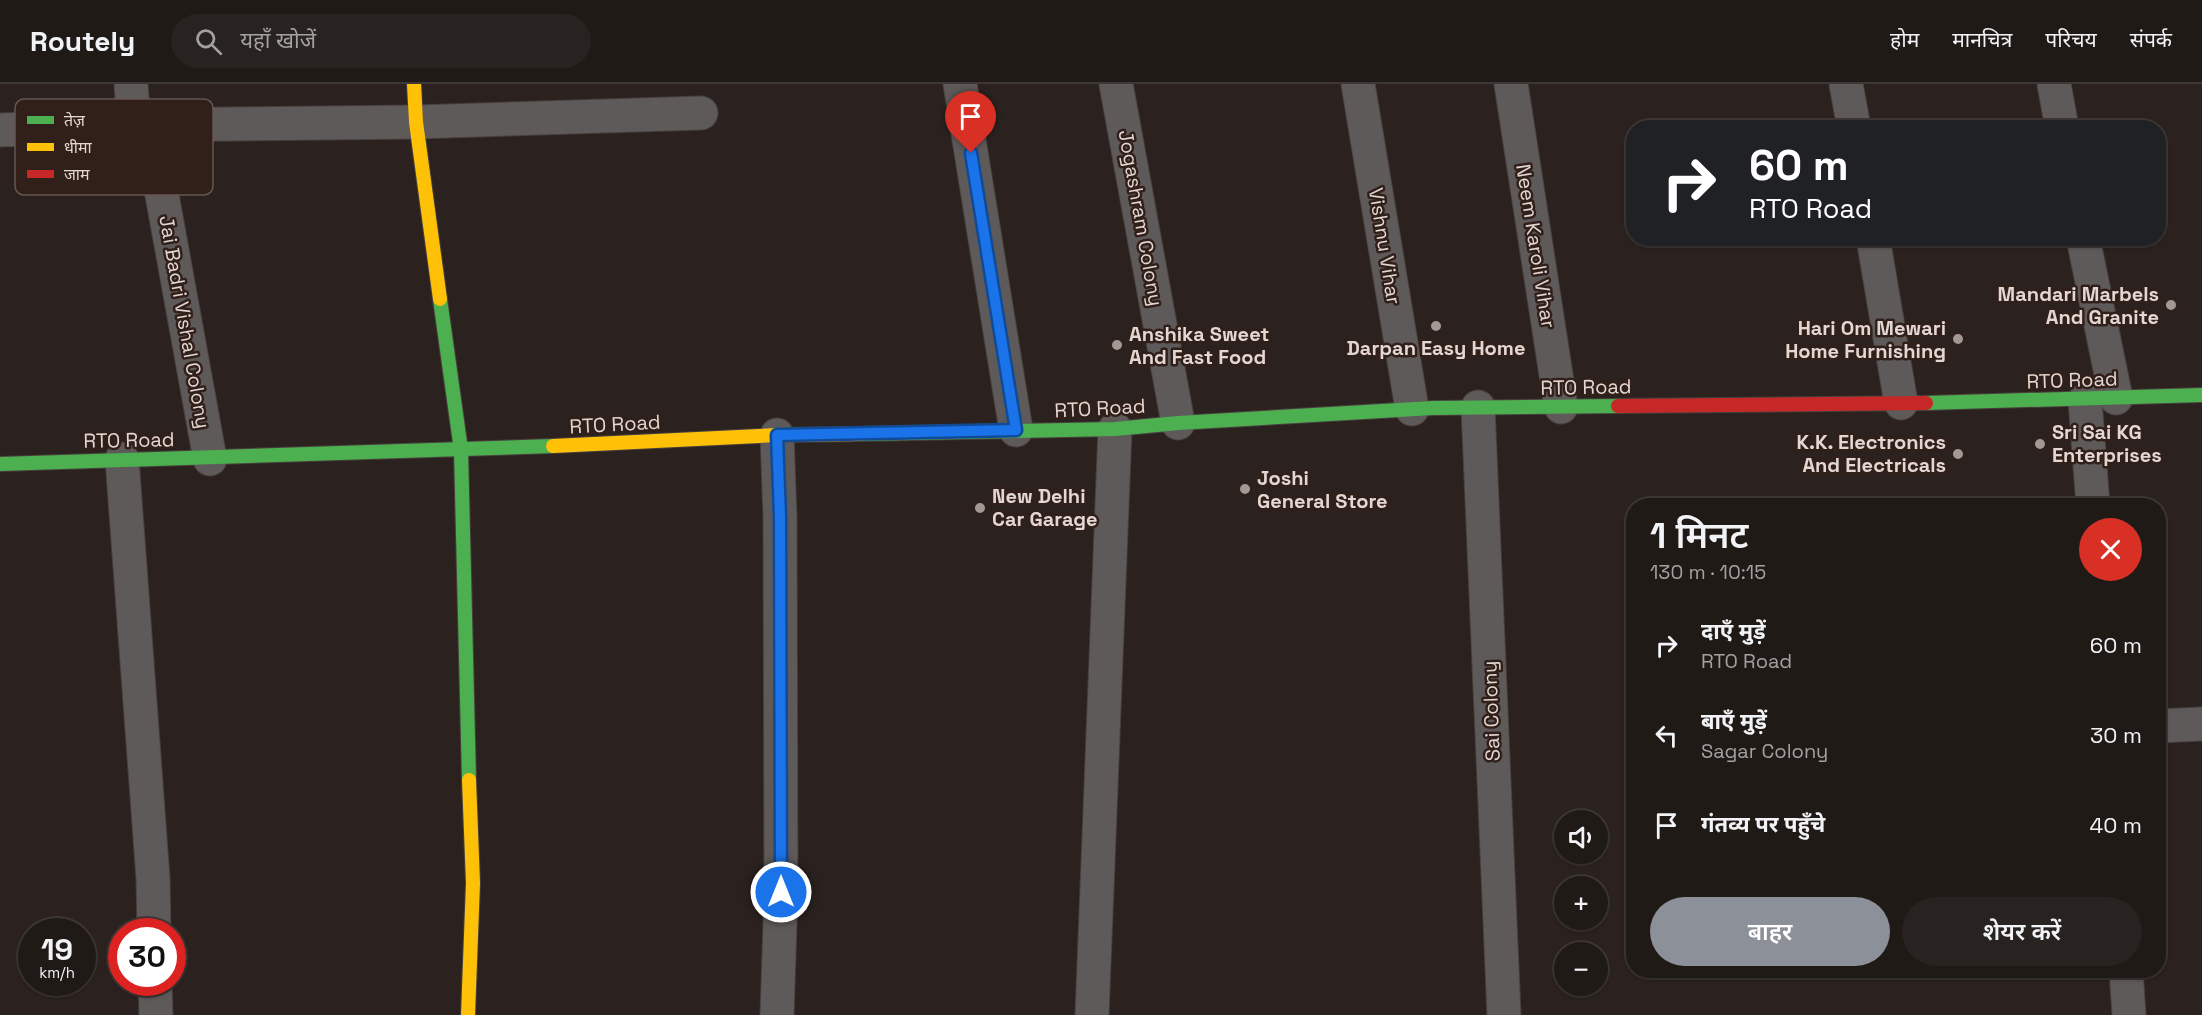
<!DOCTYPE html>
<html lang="hi">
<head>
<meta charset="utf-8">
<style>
	body { margin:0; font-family:"Space Grotesk","Noto Sans Devanagari",sans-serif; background:#282320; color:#f1f3f6; height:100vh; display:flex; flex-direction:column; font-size:22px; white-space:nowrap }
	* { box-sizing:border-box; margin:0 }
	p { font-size:20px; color:#a2a1a1 }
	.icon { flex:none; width:33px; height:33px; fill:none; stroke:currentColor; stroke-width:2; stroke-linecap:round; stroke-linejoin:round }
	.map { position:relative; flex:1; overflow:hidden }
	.drawer { position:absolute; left:1626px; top:414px; width:540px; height:480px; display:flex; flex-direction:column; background:#201a17; border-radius:24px; box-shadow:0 2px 4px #0004,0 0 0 2px #3d3836 }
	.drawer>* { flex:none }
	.guide { position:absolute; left:1626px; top:36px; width:540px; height:126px; border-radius:24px; box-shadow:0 2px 4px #0004,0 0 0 2px #3d3836; background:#202124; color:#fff; overflow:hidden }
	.tools { position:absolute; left:1554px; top:726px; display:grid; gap:12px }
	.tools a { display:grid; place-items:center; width:54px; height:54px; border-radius:50%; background:#201a17; box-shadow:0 2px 4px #0004,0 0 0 2px #3d3836; font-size:30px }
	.speed { position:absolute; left:18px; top:834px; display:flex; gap:12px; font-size:30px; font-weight:700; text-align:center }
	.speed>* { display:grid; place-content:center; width:78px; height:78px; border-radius:50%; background:#201a17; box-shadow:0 2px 4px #0004,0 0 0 2px #3d3836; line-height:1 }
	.speed small { font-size:15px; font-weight:400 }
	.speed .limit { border:9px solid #d22; background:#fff; color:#111 }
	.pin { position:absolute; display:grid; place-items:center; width:51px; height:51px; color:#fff; margin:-62px -26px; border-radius:50% 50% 50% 0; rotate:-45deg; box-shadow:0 0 6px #0007 }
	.pin .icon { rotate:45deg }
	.me { position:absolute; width:66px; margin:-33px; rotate:0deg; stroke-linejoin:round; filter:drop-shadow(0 0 4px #0008) }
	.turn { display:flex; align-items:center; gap:21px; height:126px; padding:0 24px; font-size:27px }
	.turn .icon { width:78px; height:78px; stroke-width:2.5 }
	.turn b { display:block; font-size:42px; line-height:51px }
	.round { display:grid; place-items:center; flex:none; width:63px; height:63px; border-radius:32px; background:#282320 }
	.overview { display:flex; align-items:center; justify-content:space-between; height:102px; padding:0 24px }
	h1 { font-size:36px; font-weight:600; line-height:45px }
	.primary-button { display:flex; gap:12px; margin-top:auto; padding:12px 24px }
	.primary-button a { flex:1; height:69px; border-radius:36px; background:#8c9099; color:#fff; font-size:24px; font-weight:600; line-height:69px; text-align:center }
	.primary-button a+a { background:#282320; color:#f1f3f6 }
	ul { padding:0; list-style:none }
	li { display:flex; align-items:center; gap:18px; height:90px; padding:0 24px }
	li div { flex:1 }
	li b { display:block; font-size:22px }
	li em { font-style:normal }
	header { display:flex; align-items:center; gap:36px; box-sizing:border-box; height:84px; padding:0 30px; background:#201a17; border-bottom:2px solid #3d3836 }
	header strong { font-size:28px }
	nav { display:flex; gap:33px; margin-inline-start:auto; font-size:21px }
	.search { width:420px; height:54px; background:#282320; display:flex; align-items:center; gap:15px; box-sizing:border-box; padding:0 21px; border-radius:33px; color:#a2a1a1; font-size:22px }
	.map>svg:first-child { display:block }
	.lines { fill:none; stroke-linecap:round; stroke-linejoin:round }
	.street-casing { stroke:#48403d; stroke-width:35 }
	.fast-casing { stroke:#48403d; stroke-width:16 }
	.slow-casing { stroke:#48403d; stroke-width:16 }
	.jam-casing { stroke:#48403d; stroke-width:16 }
	.street { stroke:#5f5a5a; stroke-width:33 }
	.fast { stroke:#4caf50; stroke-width:14 }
	.slow { stroke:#ffc107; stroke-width:14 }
	.jam { stroke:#c62828; stroke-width:14 }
	.route-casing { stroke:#114b97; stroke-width:15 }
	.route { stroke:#1a73e8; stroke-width:10 }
	.poi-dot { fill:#a39894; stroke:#311f19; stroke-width:2 }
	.labels { text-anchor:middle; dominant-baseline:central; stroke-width:5; stroke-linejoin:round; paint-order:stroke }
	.street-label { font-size:20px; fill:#e3d7d3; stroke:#311f19 }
	.poi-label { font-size:20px; font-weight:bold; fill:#e3d7d3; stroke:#311f19; text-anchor:start }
	.key { fill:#311f19; stroke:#665651; stroke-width:1.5 }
	.key-label { font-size:16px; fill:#e3d7d3 }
</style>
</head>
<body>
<header>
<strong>Routely</strong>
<div class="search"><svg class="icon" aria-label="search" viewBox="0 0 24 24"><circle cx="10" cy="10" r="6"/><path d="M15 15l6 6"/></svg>यहाँ खोजें</div>
<nav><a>होम</a><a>मानचित्र</a><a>परिचय</a><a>संपर्क</a></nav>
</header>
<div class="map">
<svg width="2202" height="931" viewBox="0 0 2202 931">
	<rect width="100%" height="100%" fill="#2b221f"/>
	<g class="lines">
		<defs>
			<g id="street">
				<polyline points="131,0 134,41 156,78 210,375"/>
				<polyline points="960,0 1016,346"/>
				<polyline points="1116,0 1178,339"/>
				<polyline points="1358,0 1412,325"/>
				<polyline points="1511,0 1561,323"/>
				<polyline points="1846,0 1854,44"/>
				<polyline points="2054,0 2062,44"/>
				<polyline points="0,46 134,41 416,38 701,29"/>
				<polyline points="1873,154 1901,319"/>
				<polyline points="2083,154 2116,314"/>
				<polyline points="2085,316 2093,422"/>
				<polyline points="1478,323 1504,931"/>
				<polyline points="777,351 780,433 781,808 777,931"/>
				<polyline points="122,375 153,794 154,848"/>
				<polyline points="2158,642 2202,640"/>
				<polyline points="2126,886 2129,931"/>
				<polyline points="155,898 156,931"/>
				<polyline points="1092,931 1115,345"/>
			</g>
			<g id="fast">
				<polyline points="440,215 461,366 469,696"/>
				<polyline points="1926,319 2202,311"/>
				<polyline points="860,350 1115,345 1178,339 1433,324 1618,322"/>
				<polyline points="0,380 553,362"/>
			</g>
			<g id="slow">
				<polyline points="414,0 416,38 440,215"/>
				<polyline points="553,362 777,351 860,350"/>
				<polyline points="468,931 473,799 469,696"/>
			</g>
			<polyline id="jam" points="1618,322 1926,319"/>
		</defs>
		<use href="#street" class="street-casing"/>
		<use href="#fast" class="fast-casing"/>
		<use href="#slow" class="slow-casing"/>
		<use href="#jam" class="jam-casing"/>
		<use href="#street" class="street"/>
		<use href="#fast" class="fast"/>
		<use href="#slow" class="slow"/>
		<use href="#jam" class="jam"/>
	</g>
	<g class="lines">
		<defs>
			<polyline id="route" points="781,808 780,433 777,351 1016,346 971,69"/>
		</defs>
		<use href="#route" class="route-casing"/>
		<use href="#route" class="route"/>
	</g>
	<g class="poi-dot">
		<circle cx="2171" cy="221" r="6"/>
		<circle cx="1436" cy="242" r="6"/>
		<circle cx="1958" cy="255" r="6"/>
		<circle cx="1117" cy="261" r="6"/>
		<circle cx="2040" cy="360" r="6"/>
		<circle cx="1958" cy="370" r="6"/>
		<circle cx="1245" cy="405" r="6"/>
		<circle cx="980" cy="424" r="6"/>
	</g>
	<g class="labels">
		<g class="street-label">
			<text transform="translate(1141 134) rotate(80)">Jogashram Colony</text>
			<text transform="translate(1385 162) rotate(81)">Vishnu Vihar</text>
			<text transform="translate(1536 162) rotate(81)">Neem Karoli Vihar</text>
			<text transform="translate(185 238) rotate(80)">Jai Badri Vishal Colony</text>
			<text transform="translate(2072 296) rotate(-2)">RTO Road</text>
			<text transform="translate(1586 303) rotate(-1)">RTO Road</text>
			<text transform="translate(1100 324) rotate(-3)">RTO Road</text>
			<text transform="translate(615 340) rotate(-3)">RTO Road</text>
			<text transform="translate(129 356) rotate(-1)">RTO Road</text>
			<text transform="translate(1491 627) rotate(-92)">Sai Colony</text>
		</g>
		<g class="poi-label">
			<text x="2159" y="210" text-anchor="end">Mandari Marbels<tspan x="2159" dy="23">And Granite</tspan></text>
			<text x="1946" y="244" text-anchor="end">Hari Om Mewari<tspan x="1946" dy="23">Home Furnishing</tspan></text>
			<text x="1129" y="250">Anshika Sweet<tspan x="1129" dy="23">And Fast Food</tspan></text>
			<text x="1436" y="264" text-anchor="middle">Darpan Easy Home</text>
			<text x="2052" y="348">Sri Sai KG<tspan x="2052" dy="23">Enterprises</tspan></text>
			<text x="1946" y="358" text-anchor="end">K.K. Electronics<tspan x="1946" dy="23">And Electricals</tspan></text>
			<text x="1257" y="394">Joshi<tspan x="1257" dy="23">General Store</tspan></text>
			<text x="992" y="412">New Delhi<tspan x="992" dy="23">Car Garage</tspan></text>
		</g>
	</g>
	<rect x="15" y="15" width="198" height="96" rx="9" class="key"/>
	<rect x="27" y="32" width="27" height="8" fill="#4caf50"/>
	<rect x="27" y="59" width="27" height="8" fill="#ffc107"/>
	<rect x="27" y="86" width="27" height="8" fill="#c62828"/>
	<g class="key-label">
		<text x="64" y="42">तेज़</text>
		<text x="64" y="69">धीमा</text>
		<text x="64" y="96">जाम</text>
	</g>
</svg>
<div class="tools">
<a><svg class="icon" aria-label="sound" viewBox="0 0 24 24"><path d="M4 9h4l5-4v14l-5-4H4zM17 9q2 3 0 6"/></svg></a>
<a>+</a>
<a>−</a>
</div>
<div class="speed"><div>19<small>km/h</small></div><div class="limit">30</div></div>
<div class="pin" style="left:971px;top:69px;background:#d93025"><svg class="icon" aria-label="arrive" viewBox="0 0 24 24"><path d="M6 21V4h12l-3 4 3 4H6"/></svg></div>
<svg class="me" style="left:781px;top:808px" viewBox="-20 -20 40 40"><circle r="17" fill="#1a73e8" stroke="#fff" stroke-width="3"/><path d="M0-11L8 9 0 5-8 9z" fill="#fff"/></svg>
<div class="guide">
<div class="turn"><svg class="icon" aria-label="right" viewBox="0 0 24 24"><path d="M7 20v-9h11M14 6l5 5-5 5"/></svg><div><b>60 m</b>RTO Road</div></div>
</div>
<section class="drawer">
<div class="overview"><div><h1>1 मिनट</h1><p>130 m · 10:15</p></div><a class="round" style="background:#d93025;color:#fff"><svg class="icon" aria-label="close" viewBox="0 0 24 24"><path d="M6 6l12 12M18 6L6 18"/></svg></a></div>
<ul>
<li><svg class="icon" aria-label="right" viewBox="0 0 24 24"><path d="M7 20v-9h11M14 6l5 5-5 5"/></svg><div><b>दाएँ मुड़ें</b><p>RTO Road</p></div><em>60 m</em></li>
<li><svg class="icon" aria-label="left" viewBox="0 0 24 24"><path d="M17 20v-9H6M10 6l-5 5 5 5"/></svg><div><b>बाएँ मुड़ें</b><p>Sagar Colony</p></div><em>30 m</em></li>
<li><svg class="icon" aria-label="arrive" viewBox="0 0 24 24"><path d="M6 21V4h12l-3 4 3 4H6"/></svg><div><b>गंतव्य पर पहुँचे</b></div><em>40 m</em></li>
</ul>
<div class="primary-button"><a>बाहर</a><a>शेयर करें</a></div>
</section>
</div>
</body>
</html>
